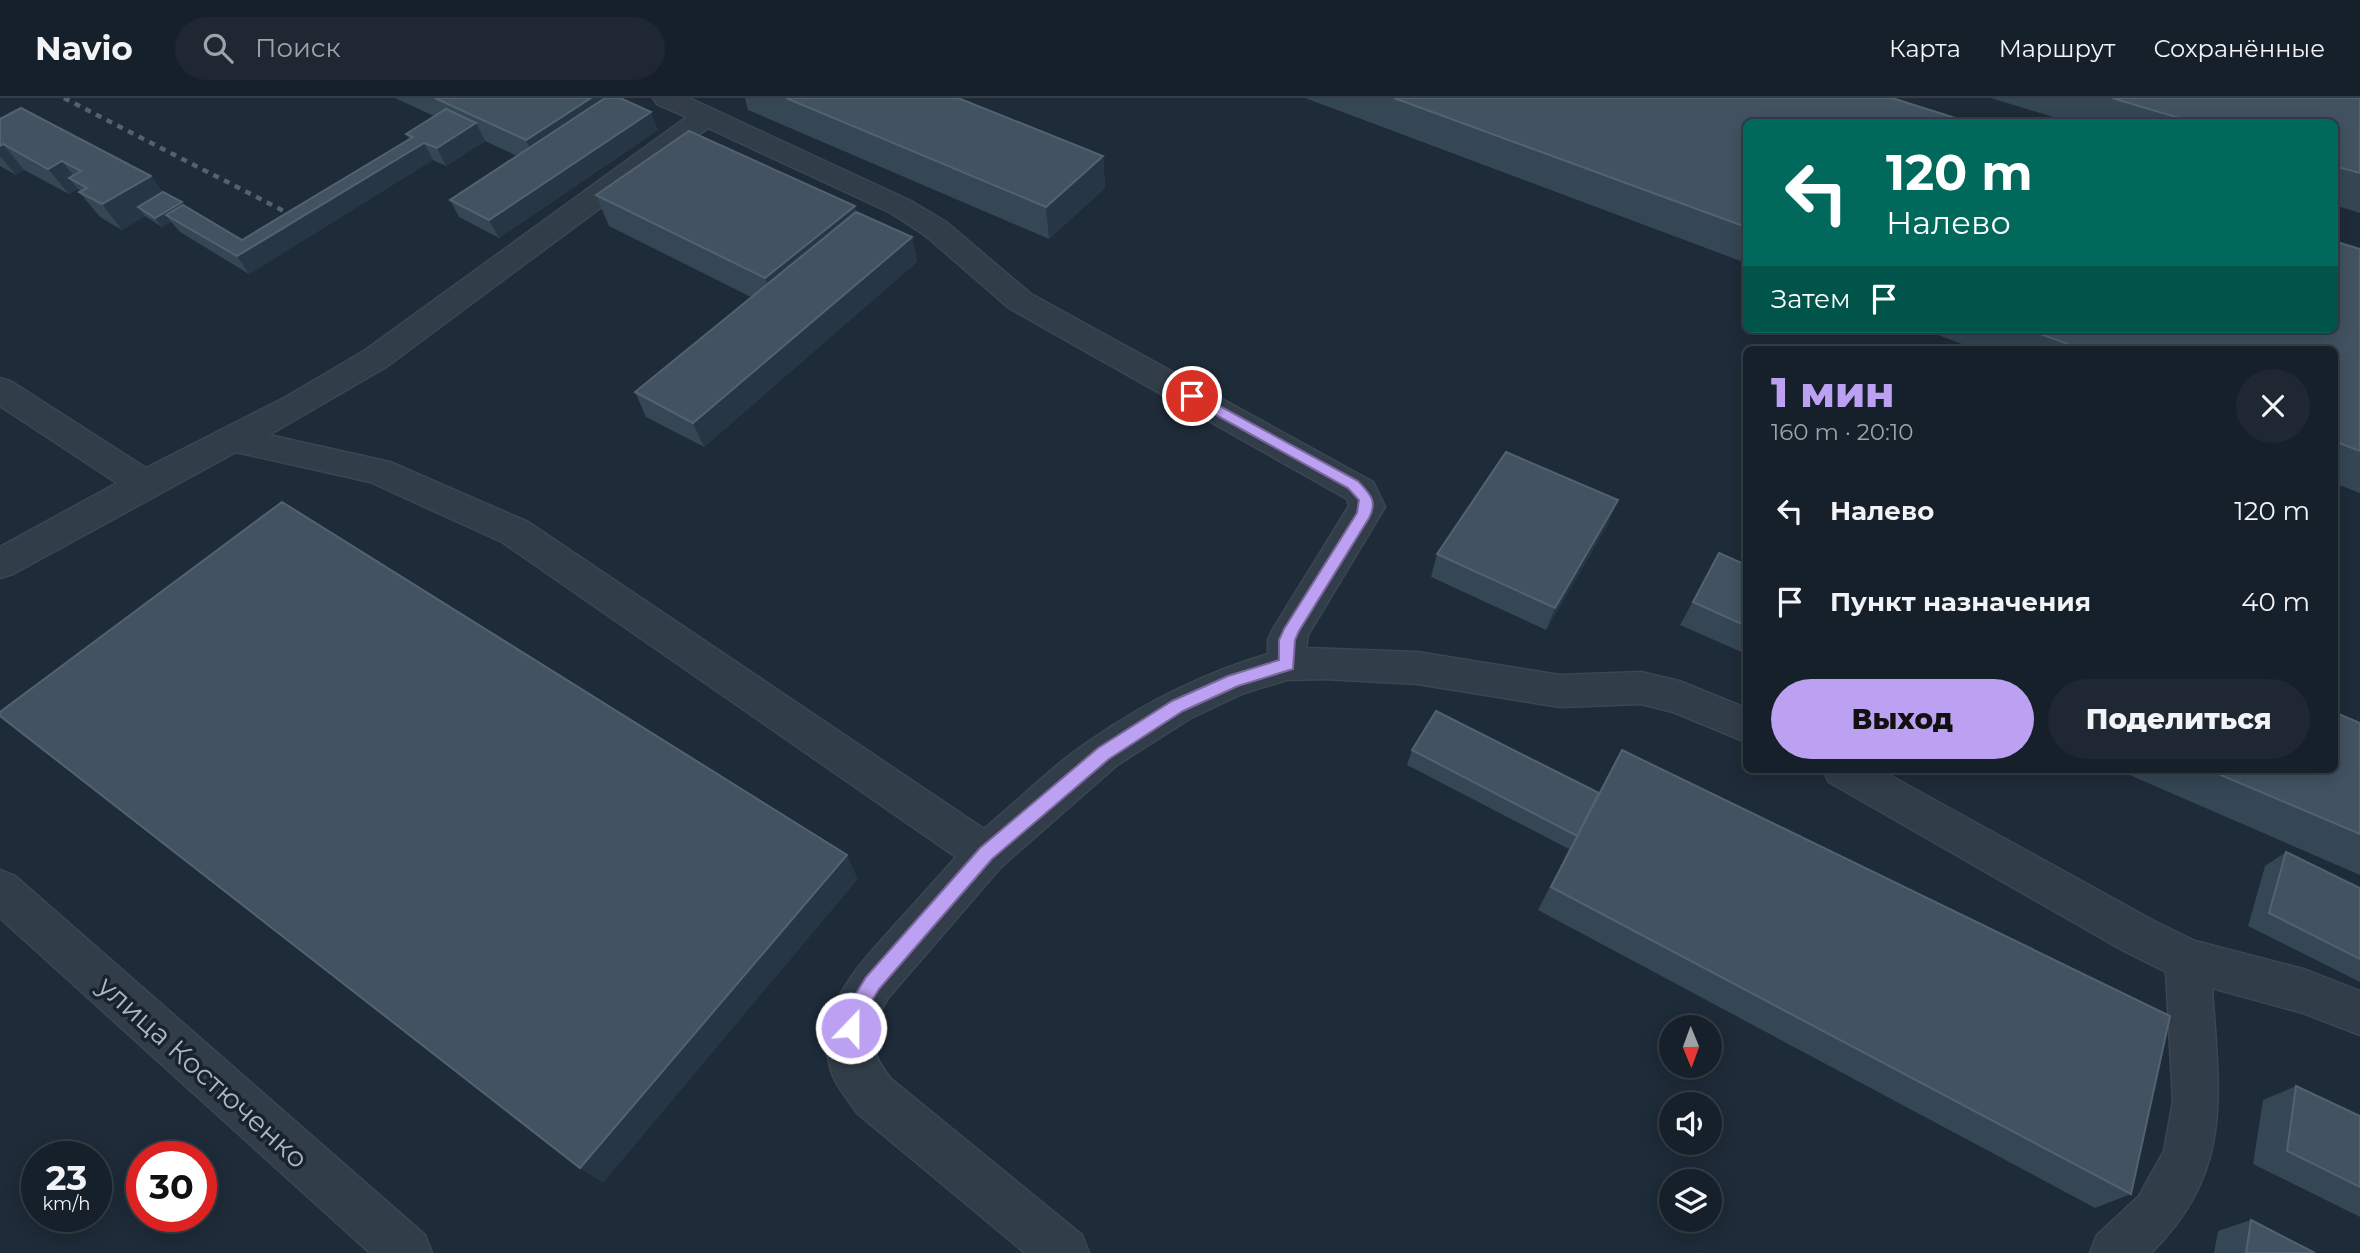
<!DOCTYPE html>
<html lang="ru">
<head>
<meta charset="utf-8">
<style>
	body { margin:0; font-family:Montserrat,sans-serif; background:#1f2832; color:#f1f3f6; height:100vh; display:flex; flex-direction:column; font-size:26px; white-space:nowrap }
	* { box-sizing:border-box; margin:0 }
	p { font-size:23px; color:#9ea3a8 }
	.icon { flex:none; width:38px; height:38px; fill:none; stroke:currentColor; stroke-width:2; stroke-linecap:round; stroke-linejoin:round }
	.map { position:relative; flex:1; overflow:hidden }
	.drawer { position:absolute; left:1743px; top:248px; width:595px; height:427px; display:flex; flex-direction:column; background:#16202a; border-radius:10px; box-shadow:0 4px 18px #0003,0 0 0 2px #353e47 }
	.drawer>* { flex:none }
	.top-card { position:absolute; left:1743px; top:21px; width:595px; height:214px; border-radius:10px; box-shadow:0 4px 18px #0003,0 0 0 2px #353e47; background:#00695c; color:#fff; overflow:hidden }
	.needle { width:46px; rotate:179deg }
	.fabs { position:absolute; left:1659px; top:917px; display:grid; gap:14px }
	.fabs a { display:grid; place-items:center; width:63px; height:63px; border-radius:50%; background:#16202a; box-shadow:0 4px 18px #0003,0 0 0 2px #353e47; font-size:35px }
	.speed { position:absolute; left:21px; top:1043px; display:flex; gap:14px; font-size:35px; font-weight:700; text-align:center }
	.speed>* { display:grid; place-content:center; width:91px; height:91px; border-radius:50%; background:#16202a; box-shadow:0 4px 18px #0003,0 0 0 2px #353e47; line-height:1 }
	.speed small { font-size:18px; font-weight:400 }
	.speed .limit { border:10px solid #d22; background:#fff; color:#111 }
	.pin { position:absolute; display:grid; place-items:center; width:60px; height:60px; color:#fff; margin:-30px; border:4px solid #fff; border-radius:50%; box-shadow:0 2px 7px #0007 }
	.me { position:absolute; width:77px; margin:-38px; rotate:22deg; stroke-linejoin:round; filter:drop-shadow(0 0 5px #0008) }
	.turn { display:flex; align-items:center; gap:24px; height:147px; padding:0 28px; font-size:32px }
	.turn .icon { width:91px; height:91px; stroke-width:2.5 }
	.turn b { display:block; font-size:49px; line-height:60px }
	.then { display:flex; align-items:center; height:66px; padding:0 28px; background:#0003; gap:14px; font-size:26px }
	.round { display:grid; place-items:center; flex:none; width:74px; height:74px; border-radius:37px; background:#1f2832 }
	.headline { display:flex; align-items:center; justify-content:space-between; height:119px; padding:0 28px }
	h1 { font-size:42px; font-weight:800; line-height:52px; color:#bca0f2 }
	.primary-button { display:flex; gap:14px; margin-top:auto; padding:14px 28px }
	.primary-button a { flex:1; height:80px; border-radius:42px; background:#bca0f2; color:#111; font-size:28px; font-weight:800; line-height:80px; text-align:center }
	.primary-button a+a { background:#1f2832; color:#f1f3f6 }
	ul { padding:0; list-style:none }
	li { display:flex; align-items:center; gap:21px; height:91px; padding:0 28px }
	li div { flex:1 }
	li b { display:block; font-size:26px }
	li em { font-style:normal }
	header { display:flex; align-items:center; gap:42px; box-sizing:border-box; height:98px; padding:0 35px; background:#16202a; border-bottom:2px solid #353e47 }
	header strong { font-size:33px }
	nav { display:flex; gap:38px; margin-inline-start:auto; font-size:24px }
	.search { width:490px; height:63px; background:#1f2832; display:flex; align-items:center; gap:18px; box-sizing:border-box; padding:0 24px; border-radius:38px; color:#9ea3a8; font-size:26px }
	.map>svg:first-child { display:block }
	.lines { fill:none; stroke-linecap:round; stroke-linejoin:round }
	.minor-casing { stroke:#3b4652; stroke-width:3 }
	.tertiary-casing { stroke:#3b4652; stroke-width:3 }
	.minor { fill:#313d48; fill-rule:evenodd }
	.tertiary { fill:#313d48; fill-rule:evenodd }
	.rail { stroke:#536170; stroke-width:4.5; stroke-dasharray:6 6; stroke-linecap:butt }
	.wall { fill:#354654 }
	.shaded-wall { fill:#263644 }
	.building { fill:#425261; stroke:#526270; stroke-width:2 }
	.route { fill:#bca0f2; stroke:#7a689d; stroke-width:2 }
	.labels { text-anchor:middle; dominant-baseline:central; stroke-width:7; stroke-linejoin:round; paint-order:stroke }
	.near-street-label { font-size:28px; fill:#abb7c5; stroke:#17222c }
</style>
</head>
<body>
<header>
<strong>Navio</strong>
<div class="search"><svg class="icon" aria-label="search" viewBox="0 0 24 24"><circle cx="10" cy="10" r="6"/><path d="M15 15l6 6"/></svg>Поиск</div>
<nav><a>Карта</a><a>Маршрут</a><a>Сохранённые</a></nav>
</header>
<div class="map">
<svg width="2360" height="1155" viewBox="0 0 2360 1155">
	<rect width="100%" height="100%" fill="#1e2b38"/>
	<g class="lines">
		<defs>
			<g id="minor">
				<path d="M653 0H689L911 103 946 124 1031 196 1373 384 1385 409 1308 537 1306 550 1417 554 1560 577 1641 574 1679 583 1746 610V644L1673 614 1641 606 1560 609 1417 586 1325 581 1287 582 1244 595 1191 620 1117 667 1001 769 888 900C867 935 866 949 891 981L1082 1137 1089 1155H1025L857 1015C847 1000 834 986 830 969 815 911 859 867 894 828 915 805 936 782 956 759L502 444 370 384 236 354 13 476 0 480V449L117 385 0 308V280L12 284 146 370 284 300 364 253 687 19 657 6ZM708 30 891 115 926 138 1009 210 1347 401 1349 408 1273 531 1268 542V556C1204 575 1146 604 1091 642 1053 667 1019 702 984 731L528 424 390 364 269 337 386 269Z"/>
				<path d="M1823 672H1880L2154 823 2195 843 2303 871 2360 893V937L2303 915 2212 890C2219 996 2234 1073 2151 1155H2090L2097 1137 2139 1098 2164 1053 2173 1003 2166 874 2124 853 1829 684Z"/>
			</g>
			<polygon id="tertiary" points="0,772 15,778 425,1137 432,1155 370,1155 0,820"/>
		</defs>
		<use href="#minor" class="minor-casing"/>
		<use href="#tertiary" class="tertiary-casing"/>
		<use href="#minor" class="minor"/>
		<use href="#tertiary" class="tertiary"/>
		<polyline class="rail" points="64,0 303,123"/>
	</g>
	<g class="wall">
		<polygon points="395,0 601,0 602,2 658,32 499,140 459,119 450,102 517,58 485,43 446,68 433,62 249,176 180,134 171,124 162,129 145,118 122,132 100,119 79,94 81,93 78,91 69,96 24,72 16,77 0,68 0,21 163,94 185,109 242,142 409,41 406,36 434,18"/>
		<polygon points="745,0 958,0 1103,58 1105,90 1049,141 748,12"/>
		<polygon points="1305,0 1892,0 1746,24 1746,165"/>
		<polygon points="1991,0 2360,0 2360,115 2334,107 2334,24 2069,24"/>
		<polygon points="596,97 855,108 856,114 912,139 917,164 704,349 646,319 635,294 751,199 609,128"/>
		<polygon points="2360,151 2360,395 2334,385 2334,252 1978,252 1922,231 2334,231"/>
		<polygon points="1608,426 1546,532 1431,479 1437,456"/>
		<polygon points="1719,455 1746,467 1746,556 1680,527"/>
		<polygon points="2360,625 2360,777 2118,672 2334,672"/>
		<polygon points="1412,652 1599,695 1622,652 2131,1096 2095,1110 1538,812 1569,751 1407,667"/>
		<polygon points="2286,754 2360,790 2360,884 2248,828 2265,768"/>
		<polygon points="2296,988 2360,1018 2360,1119 2253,1066 2263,1002"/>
		<polygon points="2251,1122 2315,1155 2214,1155 2218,1133"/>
	</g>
	<g class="shaded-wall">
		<polygon points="591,0 601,0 609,20 538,68 526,42"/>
		<polygon points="651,14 658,32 499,140 489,122"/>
		<polygon points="476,25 485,43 446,68 437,50"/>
		<polygon points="424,45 433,62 249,176 237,158"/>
		<polygon points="3,46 24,72 16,77 0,58 0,48"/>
		<polygon points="1103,58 1105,90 1049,141 1046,109"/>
		<polygon points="62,63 79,85 69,80 78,91 69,96 48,71"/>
		<polygon points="151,78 170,103 138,109 145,118 122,132 102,106"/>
		<polygon points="182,104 189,114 166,117 171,124 162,129 155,120"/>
		<polygon points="855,108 863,139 775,211 765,180"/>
		<polygon points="912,139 917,164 704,349 693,325"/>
		<polygon points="1618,402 1608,426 1546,532 1555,510"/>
		<polygon points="847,757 858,781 603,1085 580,1070"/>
	</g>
	<g class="building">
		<polygon points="435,0 591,0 526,42"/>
		<polygon points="605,0 620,0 651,14 489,122 450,102"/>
		<polygon points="786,0 958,0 1103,58 1046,109"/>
		<polygon points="1394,0 1892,0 1968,24 1746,24 1746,129"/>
		<polygon points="2112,0 2360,0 2360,75 2334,68 2334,24 2193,24"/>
		<polygon points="21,10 151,78 102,106 79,94 87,90 69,80 81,73 62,63 48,71 3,46 0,48 0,21"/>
		<polygon points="446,11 476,25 437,50 424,45 237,158 166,117 183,107 242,142 413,39 406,36"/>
		<polygon points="689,33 855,108 765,180 596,97"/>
		<polygon points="163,94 182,104 155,120 138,109"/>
		<polygon points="856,114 912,139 693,325 635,294"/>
		<polygon points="2334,143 2360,151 2360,353 2334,343 2334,252 2084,252 2027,231 2334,231"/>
		<polygon points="1506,354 1618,402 1555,510 1437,456"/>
		<polygon points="282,404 847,757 580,1070 0,618 0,614"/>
		<polygon points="1719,455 1746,467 1746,528 1693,504"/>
		<polygon points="1436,613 1599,695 1577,738 1412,652"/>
		<polygon points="2334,614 2360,625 2360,736 2209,672 2334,672"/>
		<polygon points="1622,652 2170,918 2131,1096 1551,789"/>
		<polygon points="2286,754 2360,790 2360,861 2269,815"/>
		<polygon points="2296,988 2360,1018 2360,1089 2287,1053"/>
		<polygon points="2251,1122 2315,1155 2246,1155"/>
	</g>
	<path class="route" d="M1192 293 1358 383C1370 396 1378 403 1369 420L1299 533 1295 542 1293 571 1238 588 1183 613 1109 661 992 761 879 891 863 917 858 937 851 939 845 937 842 930 844 915 866 879 980 750 1098 650 1172 603 1228 578 1279 562V542L1284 531 1357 415 1359 402 1348 390 1187 301V294Z"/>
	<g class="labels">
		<g class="near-street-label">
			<text transform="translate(203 974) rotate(42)">улица Костюченко</text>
		</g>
	</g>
</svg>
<div class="fabs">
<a><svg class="needle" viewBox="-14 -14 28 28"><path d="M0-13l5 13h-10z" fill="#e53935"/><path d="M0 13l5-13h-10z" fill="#9ea3a8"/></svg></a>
<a><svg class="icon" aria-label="sound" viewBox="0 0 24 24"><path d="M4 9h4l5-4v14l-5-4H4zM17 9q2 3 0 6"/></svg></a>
<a><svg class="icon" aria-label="layers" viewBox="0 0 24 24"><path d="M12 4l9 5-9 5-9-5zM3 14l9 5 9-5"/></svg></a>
</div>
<div class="speed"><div>23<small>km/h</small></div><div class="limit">30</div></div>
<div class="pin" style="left:1192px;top:298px;background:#d93025"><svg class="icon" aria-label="arrive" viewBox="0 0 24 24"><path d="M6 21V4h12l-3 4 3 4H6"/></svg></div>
<svg class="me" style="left:851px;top:930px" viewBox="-20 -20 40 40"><circle r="17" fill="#bca0f2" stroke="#fff" stroke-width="3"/><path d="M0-11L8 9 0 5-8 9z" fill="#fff"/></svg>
<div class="top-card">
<div class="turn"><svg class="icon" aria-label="left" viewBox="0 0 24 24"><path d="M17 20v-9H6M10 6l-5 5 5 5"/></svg><div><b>120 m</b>Налево</div></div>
<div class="then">Затем<svg class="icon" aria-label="arrive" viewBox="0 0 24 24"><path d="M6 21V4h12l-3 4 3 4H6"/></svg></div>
</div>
<section class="drawer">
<div class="headline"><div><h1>1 мин</h1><p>160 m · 20:10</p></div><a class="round"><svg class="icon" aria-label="close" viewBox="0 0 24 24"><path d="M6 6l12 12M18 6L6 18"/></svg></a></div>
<ul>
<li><svg class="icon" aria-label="left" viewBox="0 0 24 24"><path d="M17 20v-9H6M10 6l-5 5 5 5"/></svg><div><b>Налево</b></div><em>120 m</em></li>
<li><svg class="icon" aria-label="arrive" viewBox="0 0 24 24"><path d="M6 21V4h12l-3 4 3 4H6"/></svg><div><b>Пункт назначения</b></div><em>40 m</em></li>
</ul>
<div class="primary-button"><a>Выход</a><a>Поделиться</a></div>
</section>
</div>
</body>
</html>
